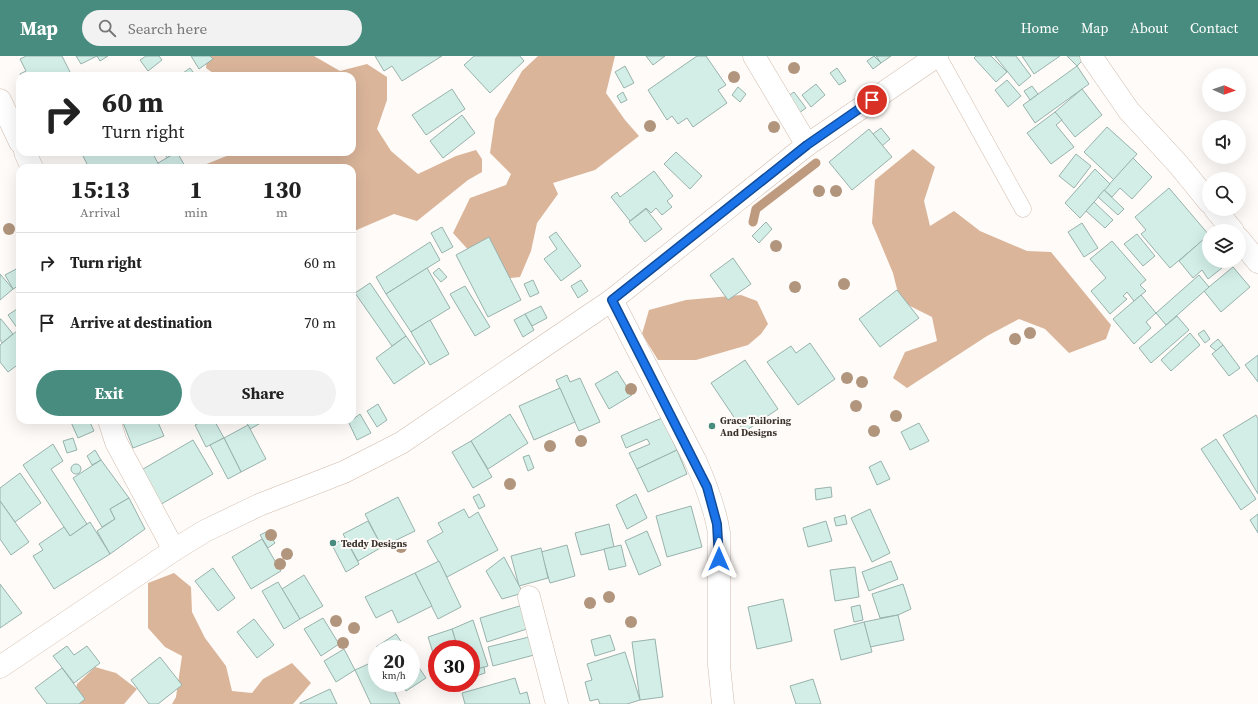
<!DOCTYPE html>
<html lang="en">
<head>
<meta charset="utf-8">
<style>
	body { margin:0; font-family:"Source Serif 4",serif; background:#f2f2f2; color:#222; height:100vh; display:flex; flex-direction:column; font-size:15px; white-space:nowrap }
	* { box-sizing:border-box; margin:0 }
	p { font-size:13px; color:#767676 }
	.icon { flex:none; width:22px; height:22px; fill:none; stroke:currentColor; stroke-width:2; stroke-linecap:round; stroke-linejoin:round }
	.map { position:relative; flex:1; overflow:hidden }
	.drawer { position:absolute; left:16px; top:108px; width:340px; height:260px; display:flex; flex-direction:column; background:#fff; border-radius:12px; box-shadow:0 4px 16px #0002 }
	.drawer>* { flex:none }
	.top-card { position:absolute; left:16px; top:16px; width:340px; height:84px; border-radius:12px; box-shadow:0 4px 16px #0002; background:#fff; color:#222; overflow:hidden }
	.needle { width:26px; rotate:92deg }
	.tools { position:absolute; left:1202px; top:12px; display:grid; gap:8px }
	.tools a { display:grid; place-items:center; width:44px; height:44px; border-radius:50%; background:#fff; box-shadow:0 4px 16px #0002; font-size:20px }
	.speed { position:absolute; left:368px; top:584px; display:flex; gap:8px; font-size:20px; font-weight:700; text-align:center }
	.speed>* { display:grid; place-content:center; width:52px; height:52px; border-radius:50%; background:#fff; box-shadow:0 4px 16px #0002; line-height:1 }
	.speed small { font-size:10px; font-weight:400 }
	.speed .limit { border:6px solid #d22; background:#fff; color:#111 }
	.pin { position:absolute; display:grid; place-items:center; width:34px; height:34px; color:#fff; margin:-17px; border:2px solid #fff; border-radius:50%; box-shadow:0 1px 4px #0007 }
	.me { position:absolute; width:44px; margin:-22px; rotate:0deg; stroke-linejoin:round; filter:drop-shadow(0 0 3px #0008) }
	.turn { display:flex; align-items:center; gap:14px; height:84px; padding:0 20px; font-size:18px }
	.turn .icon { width:52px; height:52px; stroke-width:2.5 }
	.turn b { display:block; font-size:28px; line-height:34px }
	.eta { display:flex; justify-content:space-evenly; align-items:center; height:68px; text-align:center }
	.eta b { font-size:24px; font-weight:700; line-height:28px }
	.button { display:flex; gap:8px; margin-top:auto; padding:8px 20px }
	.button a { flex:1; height:46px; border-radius:24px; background:#488c7f; color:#fff; font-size:16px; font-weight:700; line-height:46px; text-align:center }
	.button a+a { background:#f2f2f2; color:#222 }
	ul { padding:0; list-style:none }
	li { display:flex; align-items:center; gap:12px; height:60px; padding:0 20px; border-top:1px solid #e0e0e0 }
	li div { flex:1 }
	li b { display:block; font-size:15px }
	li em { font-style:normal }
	header { display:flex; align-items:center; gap:24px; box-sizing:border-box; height:56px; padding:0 20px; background:#488c7f; color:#fff }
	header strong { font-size:19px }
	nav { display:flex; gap:22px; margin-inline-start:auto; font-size:14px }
	.search { width:280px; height:36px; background:#f2f2f2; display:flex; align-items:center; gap:10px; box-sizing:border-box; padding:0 14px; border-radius:22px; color:#767676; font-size:15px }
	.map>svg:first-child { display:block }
	.forest { fill:#dab59a }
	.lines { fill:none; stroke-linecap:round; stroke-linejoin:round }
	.stream { stroke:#be9a7f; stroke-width:9 }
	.building { fill:#d2eee7; stroke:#98b2ac }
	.lane-casing { stroke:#d0bcad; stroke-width:17 }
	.street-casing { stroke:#d0bcad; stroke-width:23 }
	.secondary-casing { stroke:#d0bcad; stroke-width:23 }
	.lane { stroke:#fff; stroke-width:16 }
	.street { stroke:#fff; stroke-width:22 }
	.secondary { stroke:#fff; stroke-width:22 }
	.tree { fill:#b1957d }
	.route-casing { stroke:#114b97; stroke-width:10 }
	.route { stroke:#1a73e8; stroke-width:7 }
	.poi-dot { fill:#488c7f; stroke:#fffbf8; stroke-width:1.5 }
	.labels { text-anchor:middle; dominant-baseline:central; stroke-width:4; stroke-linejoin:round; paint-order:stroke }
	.poi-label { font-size:10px; font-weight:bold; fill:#3a322c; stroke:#fffbf8; text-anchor:start }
</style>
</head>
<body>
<header>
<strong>Map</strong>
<div class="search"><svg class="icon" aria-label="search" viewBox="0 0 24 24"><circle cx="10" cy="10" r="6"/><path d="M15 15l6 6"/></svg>Search here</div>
<nav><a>Home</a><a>Map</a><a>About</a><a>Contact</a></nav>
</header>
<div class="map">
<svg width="1258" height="648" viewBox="0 0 1258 648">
	<rect width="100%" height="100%" fill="#fffbf8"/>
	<g class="forest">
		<polygon points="207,0 314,0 340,15 367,8 387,21 387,44 377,73 391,95 418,118 456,100 476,94 482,103 482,116 468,124 417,165 394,158 352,176 352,112 203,112 204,109 229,99 230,96 352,96 352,20 217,20 206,12"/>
		<polygon points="538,0 615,0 606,37 625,64 639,80 595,114 553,127 558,138 537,167 531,195 520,221 502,223 472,198 453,177 470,142 506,129 511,118 490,97 495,63 522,15"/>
		<polygon points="913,93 935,111 924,145 930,170 954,155 980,175 1027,195 1051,196 1111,269 1106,283 1069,297 1045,273 1019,263 987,280 907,332 893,322 905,296 937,285 932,261 900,245 893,217 872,167 875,124"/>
		<polygon points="741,239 757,245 768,268 761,278 748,289 696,304 658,304 642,278 649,254 686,244"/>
		<polygon points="174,517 191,531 192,556 205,582 226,610 232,635 252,637 263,623 292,607 311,627 293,648 172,648 176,641 182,600 165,591 148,572 148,527"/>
		<polygon points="95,611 116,617 137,633 124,648 73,648 77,628"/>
	</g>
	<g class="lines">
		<polyline class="stream" points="753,166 756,153 816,107"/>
	</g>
	<g class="building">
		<polygon points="26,0 62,0 70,16 62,20 21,20 20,18 26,15 20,3"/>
		<polygon points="76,0 108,0 100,5 97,0 81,8"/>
		<polygon points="146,0 159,0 162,4 148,15 140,4"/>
		<polygon points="191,0 210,0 213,3 199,13"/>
		<polygon points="375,0 442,0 402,25 392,10 384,15"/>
		<polygon points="474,0 520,0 524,5 490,37 464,9"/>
		<polygon points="646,0 665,0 653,9"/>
		<polygon points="697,0 706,0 726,29 718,34 727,47 693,71 687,62 678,68 672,60 667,64 648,34"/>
		<polygon points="874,0 881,7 873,13 867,5"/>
		<polygon points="876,0 891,0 881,7"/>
		<polygon points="976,0 991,0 1007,16 996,26 974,2"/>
		<polygon points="995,0 1016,0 1031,20 1019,30"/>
		<polygon points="1022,0 1060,0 1034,18"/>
		<polygon points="1067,0 1079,0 1083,4 1077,10"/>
		<polygon points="625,10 634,27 624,32 615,16"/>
		<polygon points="1077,10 1089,28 1035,67 1023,49"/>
		<polygon points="190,12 196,20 179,20"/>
		<polygon points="837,12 846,25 839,29 830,17"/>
		<polygon points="1007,24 1021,40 1008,51 995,34"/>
		<polygon points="816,28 825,39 811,51 802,39"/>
		<polygon points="1032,30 1038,38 1030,44 1024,35"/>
		<polygon points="738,31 746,38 740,46 732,39"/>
		<polygon points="452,33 465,53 426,79 412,59"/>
		<polygon points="1082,33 1102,59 1075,81 1055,56"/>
		<polygon points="623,36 627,44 621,47 617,40"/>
		<polygon points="794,36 806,52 796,59 784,43"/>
		<polygon points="1055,56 1062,64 1056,69 1074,91 1051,108 1027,77"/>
		<polygon points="462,59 475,77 443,102 430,85"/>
		<polygon points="1107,71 1137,98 1114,124 1084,96"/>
		<polygon points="881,72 890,83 882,90 873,78"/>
		<polygon points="869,73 892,101 852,134 829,106"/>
		<polygon points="81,96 152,96 160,111 89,112"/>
		<polygon points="164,96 178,96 167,102"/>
		<polygon points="177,96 186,112 160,112 158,107"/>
		<polygon points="676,96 702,120 690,133 664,108"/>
		<polygon points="1076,98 1091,110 1074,132 1059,120"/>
		<polygon points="1133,102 1152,121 1132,143 1120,132 1112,141 1104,134"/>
		<polygon points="1095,113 1110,128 1080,162 1065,147"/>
		<polygon points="654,115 673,140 667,145 672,151 662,159 656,152 651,157 646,152 630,165 611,141 617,136 620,141"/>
		<polygon points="1169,132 1209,179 1170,212 1141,178 1146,174 1135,161"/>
		<polygon points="1104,134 1124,153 1118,159 1098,141"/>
		<polygon points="1094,146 1113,164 1105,172 1086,155"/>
		<polygon points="646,153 662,173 645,186 629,166"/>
		<polygon points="766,166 772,173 759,187 752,180"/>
		<polygon points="1082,167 1098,192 1084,201 1068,176"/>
		<polygon points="442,171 453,191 442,197 431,177"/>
		<polygon points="556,176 581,210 561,225 544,203 557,193 549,181"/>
		<polygon points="1137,178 1155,200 1143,210 1124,188"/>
		<polygon points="489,181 521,244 488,261 456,199"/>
		<polygon points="1205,182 1209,187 1209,205 1224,205 1227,208 1208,223 1202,214 1193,222 1179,205"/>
		<polygon points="1112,185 1146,224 1140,229 1146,235 1134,245 1127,236 1123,240 1127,243 1110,258 1091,235 1106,222 1090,203"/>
		<polygon points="430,186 440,204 386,238 376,221"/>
		<polygon points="733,202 751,228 728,244 710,219"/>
		<polygon points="20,211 20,229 13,233 5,219"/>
		<polygon points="1233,211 1250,231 1221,256 1204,235"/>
		<polygon points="427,212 450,252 411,276 386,238"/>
		<polygon points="439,212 447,221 441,226 433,217"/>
		<polygon points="0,218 13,233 0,244"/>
		<polygon points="1199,219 1209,231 1166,269 1156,257"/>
		<polygon points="533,224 539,237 530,241 524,228"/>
		<polygon points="581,224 588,235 578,242 571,230"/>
		<polygon points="370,227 406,280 392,290 355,237"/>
		<polygon points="465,230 490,271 475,280 450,238"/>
		<polygon points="897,234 919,262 880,291 859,263"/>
		<polygon points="1141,239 1156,257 1146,266 1151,272 1134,288 1113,263"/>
		<polygon points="541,250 547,262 532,270 525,258"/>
		<polygon points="20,251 20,276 8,259"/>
		<polygon points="525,258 534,274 523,281 514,264"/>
		<polygon points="1177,260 1189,274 1151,307 1139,292"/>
		<polygon points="0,263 1,263 13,278 2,287 0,283"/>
		<polygon points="430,264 449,298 430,309 411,276"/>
		<polygon points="18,274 20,276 20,307 8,316 0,306 0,289"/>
		<polygon points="1204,274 1210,283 1205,287 1198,278"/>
		<polygon points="1190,277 1200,289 1171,315 1161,304"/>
		<polygon points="406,280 425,307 394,328 376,302"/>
		<polygon points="1218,283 1223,289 1216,295 1210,290"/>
		<polygon points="810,287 835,323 798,349 767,306 791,290 796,297"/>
		<polygon points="1223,289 1240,312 1229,320 1212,298"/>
		<polygon points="1258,299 1258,326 1245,309"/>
		<polygon points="745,304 778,353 744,376 711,327"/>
		<polygon points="617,315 632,339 609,353 595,328"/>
		<polygon points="567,319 570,326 580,322 600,366 579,375 556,324"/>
		<polygon points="560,332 575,366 534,384 519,350"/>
		<polygon points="378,348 387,364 377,371 367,355"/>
		<polygon points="360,358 371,377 357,384 348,365 352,364"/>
		<polygon points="510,358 528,387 488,413 471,385"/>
		<polygon points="1256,359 1258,363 1258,438 1223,379"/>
		<polygon points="662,362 677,394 637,413 629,397 650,388 647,383 626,392 621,380"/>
		<polygon points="70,364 89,364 94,375 78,382"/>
		<polygon points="122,364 157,364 164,380 133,392"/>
		<polygon points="205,364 214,364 224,382 206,391 195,369"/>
		<polygon points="245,364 266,364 250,373"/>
		<polygon points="919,367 929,385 910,394 901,376"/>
		<polygon points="248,369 266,403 241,416 224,382"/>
		<polygon points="73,382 77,394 67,397 63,385"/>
		<polygon points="224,382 241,416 228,423 210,389"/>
		<polygon points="1216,383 1256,443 1241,454 1201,393"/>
		<polygon points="193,384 213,418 158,450 138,416"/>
		<polygon points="471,385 492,421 473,432 452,396"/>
		<polygon points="53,388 63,405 51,413 87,468 70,480 23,409"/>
		<polygon points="95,394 101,404 92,409 87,400"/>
		<polygon points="677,394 687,418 648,436 637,413"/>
		<polygon points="529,399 534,412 528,415 523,401"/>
		<polygon points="101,404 129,442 110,453 115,463 102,471 73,422"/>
		<polygon points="881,405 890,423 877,429 869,411"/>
		<circle cx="76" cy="413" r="5"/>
		<polygon points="20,417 41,447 15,466 0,445 0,432"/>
		<polygon points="831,431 832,441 816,444 815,433"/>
		<polygon points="479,438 485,450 479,453 473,441"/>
		<polygon points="636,438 647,462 627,473 616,449"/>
		<polygon points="398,441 415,475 382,491 365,458"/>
		<polygon points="129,442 145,473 110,498 97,475 115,463 110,453"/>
		<polygon points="0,445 29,486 11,499 0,483"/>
		<polygon points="691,450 702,491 667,501 656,460"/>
		<polygon points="464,453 469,462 478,456 498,494 447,521 427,485 443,476 438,467"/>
		<polygon points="870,453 890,497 872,506 851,462"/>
		<polygon points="1258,458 1258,477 1250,464"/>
		<polygon points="845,459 847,468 836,470 834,462"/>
		<polygon points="368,465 382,491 358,505 343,478"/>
		<polygon points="826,465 832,485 808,491 803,472"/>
		<polygon points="90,466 110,498 54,533 33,500 43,494 39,488 64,471 70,480"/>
		<polygon points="609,468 614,491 581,499 575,477"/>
		<polygon points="268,475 275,487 268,492 260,479"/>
		<polygon points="647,475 661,509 639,519 625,485"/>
		<polygon points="345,482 359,508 346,516 332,489"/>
		<polygon points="262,483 281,515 251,533 232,501"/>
		<polygon points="567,489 575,520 550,527 541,496"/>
		<polygon points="621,489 626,510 609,514 604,493"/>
		<polygon points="541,492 548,522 519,530 511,500"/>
		<polygon points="504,501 523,537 502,543 486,515"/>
		<polygon points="439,505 461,551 438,563 415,517"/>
		<polygon points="891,505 898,523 869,535 862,516"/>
		<polygon points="855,511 859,541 835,545 830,514"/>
		<polygon points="213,512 235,542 218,555 195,525"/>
		<polygon points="415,517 432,550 398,567 392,554 376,562 365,541"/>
		<polygon points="304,519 323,550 300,563 282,533"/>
		<polygon points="278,526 300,563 284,573 262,535"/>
		<polygon points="0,528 22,557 0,572"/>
		<polygon points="903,528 911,553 898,559 880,562 872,538"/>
		<polygon points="783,543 792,585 757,593 748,551"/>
		<polygon points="526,548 533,571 487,586 480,562"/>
		<polygon points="860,549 863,564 854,566 851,551"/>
		<polygon points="898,559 904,584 870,591 864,566"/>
		<polygon points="323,562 339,588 321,600 304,573"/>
		<polygon points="254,563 274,589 257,602 237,576"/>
		<polygon points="473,564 488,610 471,615 471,593 458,593 452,573"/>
		<polygon points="864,566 872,596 841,604 834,574"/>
		<polygon points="452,573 458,593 437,593 437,609 428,581"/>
		<polygon points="396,578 406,593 378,593 376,591"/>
		<polygon points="610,579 615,594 595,600 591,584"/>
		<polygon points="529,581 534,599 493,610 488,591"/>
		<polygon points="655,583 663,641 640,644 632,586"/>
		<polygon points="67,590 74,599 87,590 100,607 74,627 53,600"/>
		<polygon points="344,593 355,614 336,626 324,605"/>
		<polygon points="625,596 640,644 627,648 600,648 598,643 590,645 585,626 592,624 587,608"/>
		<polygon points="411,600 426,622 406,635 401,627 411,627"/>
		<polygon points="160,601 182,629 158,648 149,648 131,624"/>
		<polygon points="377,604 377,627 391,627 400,648 371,648 355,614"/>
		<polygon points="484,611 485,617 473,621 471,615"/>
		<polygon points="62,612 85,643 79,648 47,648 35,632"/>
		<polygon points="515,622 520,638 527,636 530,648 465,648 462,637"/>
		<polygon points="813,623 821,648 796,648 790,630"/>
		<polygon points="330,633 337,648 300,648 300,647"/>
	</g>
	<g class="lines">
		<defs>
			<polyline id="lane" points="938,0 1023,153"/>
			<g id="street">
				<polyline points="754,0 807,89"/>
				<polyline points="1091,0 1129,55 1178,108 1209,146"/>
				<polyline points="0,44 20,86"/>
				<polyline points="25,96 32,112"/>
				<polyline points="1215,153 1233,175"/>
				<polyline points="1239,183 1258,206"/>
				<path d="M612 244 696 406C706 429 715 452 719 477V609L723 648"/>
				<polyline points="109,364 116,386 174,494"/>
				<polyline points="529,541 557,648"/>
			</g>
			<polyline id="secondary" points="0,611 174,494 205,475 259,449 344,416 401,387 612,244 807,89 937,0"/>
		</defs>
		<use href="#lane" class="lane-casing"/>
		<use href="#street" class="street-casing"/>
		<use href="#secondary" class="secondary-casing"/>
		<use href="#lane" class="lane"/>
		<use href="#street" class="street"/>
		<use href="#secondary" class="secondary"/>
	</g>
	<g class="tree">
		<circle cx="794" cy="12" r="6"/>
		<circle cx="734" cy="21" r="6"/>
		<circle cx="650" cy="70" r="6"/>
		<circle cx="774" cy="71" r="6"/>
		<circle cx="819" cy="135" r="6"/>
		<circle cx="836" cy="135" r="6"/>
		<circle cx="9" cy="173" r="6"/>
		<circle cx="776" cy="190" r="6"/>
		<circle cx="844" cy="228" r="6"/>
		<circle cx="795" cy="231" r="6"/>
		<circle cx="1030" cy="277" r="6"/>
		<circle cx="1015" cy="283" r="6"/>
		<circle cx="847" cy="322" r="6"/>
		<circle cx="862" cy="326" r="6"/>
		<circle cx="631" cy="333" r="6"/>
		<circle cx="856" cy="350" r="6"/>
		<circle cx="896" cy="360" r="6"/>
		<circle cx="874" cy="375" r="6"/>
		<circle cx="581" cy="385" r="6"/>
		<circle cx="550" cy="390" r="6"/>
		<circle cx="510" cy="428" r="6"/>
		<circle cx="271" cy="479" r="6"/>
		<circle cx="401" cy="491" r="6"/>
		<circle cx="287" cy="498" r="6"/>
		<circle cx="280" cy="508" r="6"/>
		<circle cx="609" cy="541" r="6"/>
		<circle cx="590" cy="547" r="6"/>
		<circle cx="336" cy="565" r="6"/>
		<circle cx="631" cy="566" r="6"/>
		<circle cx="354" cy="572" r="6"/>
		<circle cx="343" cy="587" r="6"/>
	</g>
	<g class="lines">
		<defs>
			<polyline id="route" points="719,503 717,468 707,431 612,244 807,89 872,44"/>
		</defs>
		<use href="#route" class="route-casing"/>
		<use href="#route" class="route"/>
	</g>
	<g class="poi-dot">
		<circle cx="712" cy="370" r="4"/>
		<circle cx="333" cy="487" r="4"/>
	</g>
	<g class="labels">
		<g class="poi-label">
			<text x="720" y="364">Grace Tailoring<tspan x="720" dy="12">And Designs</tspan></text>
			<text x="341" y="487">Teddy Designs</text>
		</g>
	</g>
</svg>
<div class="tools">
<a><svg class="needle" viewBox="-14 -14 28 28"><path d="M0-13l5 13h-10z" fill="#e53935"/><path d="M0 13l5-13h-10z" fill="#767676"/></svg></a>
<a><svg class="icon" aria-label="sound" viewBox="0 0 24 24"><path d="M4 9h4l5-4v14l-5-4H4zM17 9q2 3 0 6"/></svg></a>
<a><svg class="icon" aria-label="search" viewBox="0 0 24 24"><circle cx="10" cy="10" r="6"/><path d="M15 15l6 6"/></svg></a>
<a><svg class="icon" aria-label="layers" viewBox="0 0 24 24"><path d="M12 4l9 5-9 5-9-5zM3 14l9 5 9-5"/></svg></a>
</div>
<div class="speed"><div>20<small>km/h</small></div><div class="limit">30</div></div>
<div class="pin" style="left:872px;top:44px;background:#d93025"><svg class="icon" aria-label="arrive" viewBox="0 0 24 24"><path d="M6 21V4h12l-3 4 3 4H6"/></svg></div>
<svg class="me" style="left:719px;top:503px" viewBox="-20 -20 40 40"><path d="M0-17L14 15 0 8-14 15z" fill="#1a73e8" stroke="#fff" stroke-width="4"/></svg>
<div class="top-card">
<div class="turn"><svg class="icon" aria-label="right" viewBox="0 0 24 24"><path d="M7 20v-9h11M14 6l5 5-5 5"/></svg><div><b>60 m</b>Turn right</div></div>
</div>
<section class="drawer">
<div class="eta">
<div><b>15:13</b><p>Arrival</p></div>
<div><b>1</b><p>min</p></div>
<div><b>130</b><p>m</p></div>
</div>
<ul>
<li><svg class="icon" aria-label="right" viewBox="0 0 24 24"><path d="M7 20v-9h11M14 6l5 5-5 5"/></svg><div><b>Turn right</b></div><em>60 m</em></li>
<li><svg class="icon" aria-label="arrive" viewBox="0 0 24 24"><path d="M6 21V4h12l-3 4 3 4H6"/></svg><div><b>Arrive at destination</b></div><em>70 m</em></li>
</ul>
<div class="button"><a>Exit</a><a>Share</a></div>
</section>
</div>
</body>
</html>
